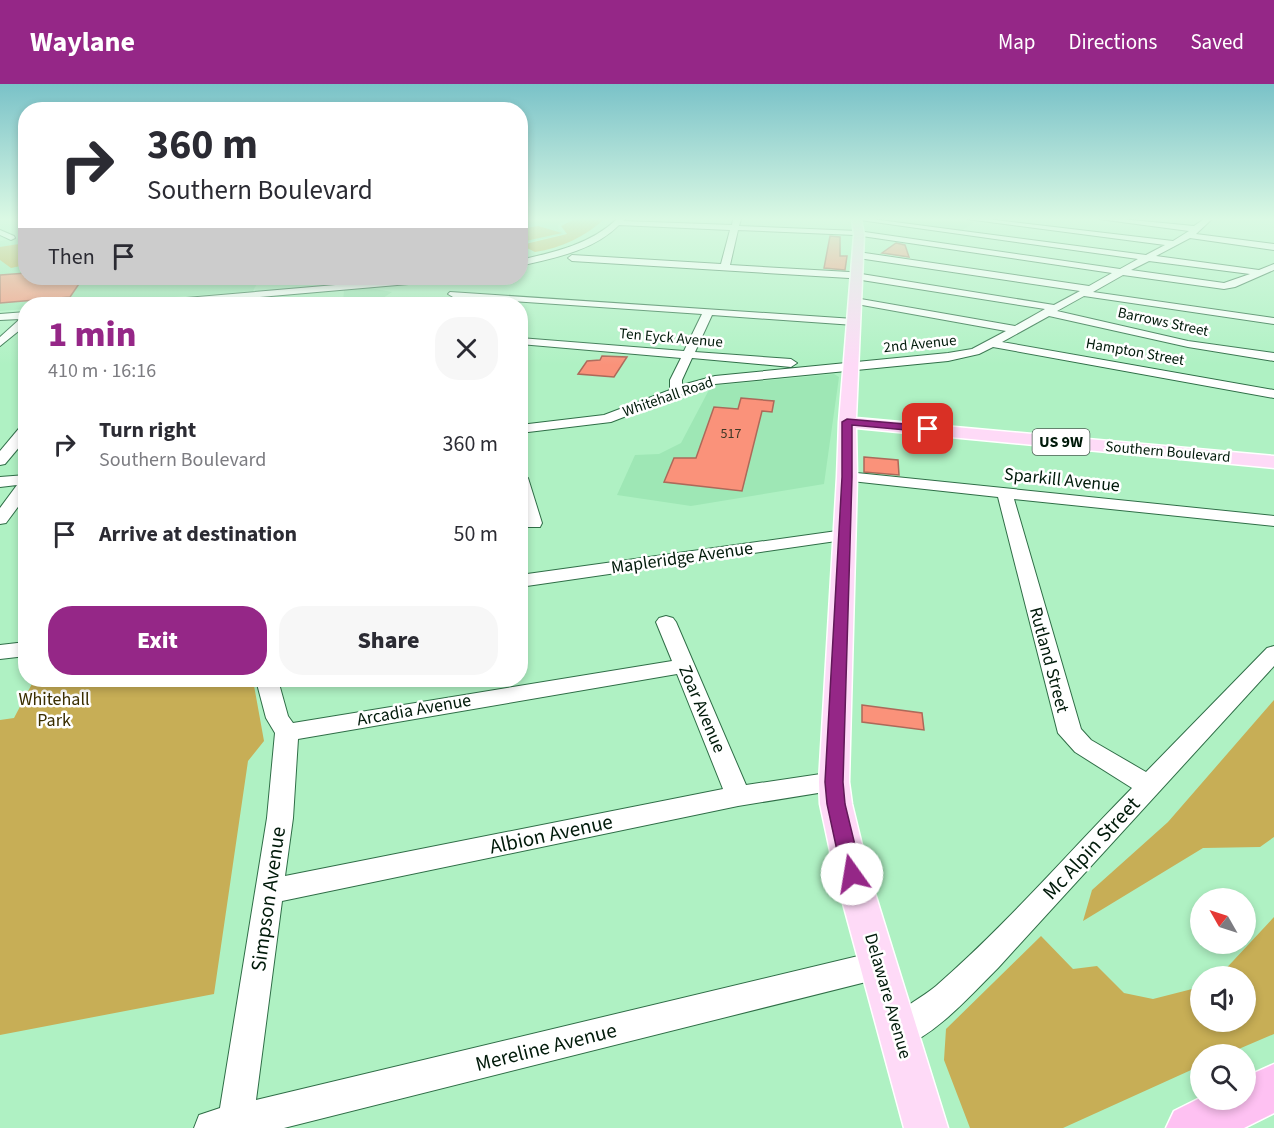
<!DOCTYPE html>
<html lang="en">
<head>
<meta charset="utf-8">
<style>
	body { margin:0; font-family:"Source Sans 3",sans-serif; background:#f7f7f7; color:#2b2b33; height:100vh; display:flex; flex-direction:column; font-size:22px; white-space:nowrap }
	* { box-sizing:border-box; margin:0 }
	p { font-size:20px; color:#7c7c81 }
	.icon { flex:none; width:33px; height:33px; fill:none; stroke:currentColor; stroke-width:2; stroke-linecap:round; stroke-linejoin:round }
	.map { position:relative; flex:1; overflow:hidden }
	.panel { position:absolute; left:18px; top:213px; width:510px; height:390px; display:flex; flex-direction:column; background:#fff; border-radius:24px; box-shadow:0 3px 9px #0003 }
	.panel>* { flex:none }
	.banner { position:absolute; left:18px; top:18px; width:510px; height:183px; border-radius:24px; box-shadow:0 3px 9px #0003; background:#fff; color:#2b2b33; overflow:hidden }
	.needle { width:39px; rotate:309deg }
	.fabs { position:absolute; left:1190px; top:804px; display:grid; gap:12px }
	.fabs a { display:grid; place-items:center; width:66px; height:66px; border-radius:50%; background:#fff; box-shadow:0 3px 9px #0003; font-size:30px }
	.pin { position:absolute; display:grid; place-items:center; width:51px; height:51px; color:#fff; margin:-26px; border-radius:12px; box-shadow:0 3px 9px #0006 }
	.me { position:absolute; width:66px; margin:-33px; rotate:347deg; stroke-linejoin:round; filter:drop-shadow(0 0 4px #0008) }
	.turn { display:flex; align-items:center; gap:21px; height:126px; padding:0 30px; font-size:27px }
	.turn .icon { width:78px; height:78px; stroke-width:2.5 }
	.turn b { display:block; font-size:42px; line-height:51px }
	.then { display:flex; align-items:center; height:57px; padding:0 30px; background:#0003; gap:12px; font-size:22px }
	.round { display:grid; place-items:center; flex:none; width:63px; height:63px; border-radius:24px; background:#f7f7f7 }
	.head { display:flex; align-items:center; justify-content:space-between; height:102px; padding:0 30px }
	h1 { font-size:36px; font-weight:800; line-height:45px; color:#952787 }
	.action { display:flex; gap:12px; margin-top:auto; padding:12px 30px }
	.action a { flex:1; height:69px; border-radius:24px; background:#952787; color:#fff; font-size:24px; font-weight:800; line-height:69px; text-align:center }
	.action a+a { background:#f7f7f7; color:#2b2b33 }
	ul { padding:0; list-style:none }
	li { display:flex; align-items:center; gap:18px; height:90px; padding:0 30px }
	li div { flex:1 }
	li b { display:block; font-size:22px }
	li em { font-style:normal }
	header { display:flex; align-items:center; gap:36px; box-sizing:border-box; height:84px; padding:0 30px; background:#952787; color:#fff }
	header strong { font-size:28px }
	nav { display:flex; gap:33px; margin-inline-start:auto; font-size:21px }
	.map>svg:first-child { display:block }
	.built { fill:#9ee7b5 }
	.green { fill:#c7ae56 }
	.building { fill:#fa927a; stroke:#ad6959; stroke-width:1.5 }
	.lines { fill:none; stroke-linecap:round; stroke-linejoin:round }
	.minor-casing { stroke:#2f6e47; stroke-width:2 }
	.major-casing { stroke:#fff; stroke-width:3 }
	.highway-casing { stroke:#fff; stroke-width:3 }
	.minor { fill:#fff; fill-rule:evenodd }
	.major { fill:#fedaf7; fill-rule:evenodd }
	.highway { fill:#fec1f2; fill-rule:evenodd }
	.route { fill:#952787; stroke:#611958; stroke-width:1.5 }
	.labels { text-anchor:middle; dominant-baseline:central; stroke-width:5; stroke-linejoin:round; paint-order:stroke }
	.far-number-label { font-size:14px; fill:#3f3826 }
	.far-street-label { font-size:15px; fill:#011a0a; stroke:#fff }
	.shield { fill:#fff; stroke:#4d5f54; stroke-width:1.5 }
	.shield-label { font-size:16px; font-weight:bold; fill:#011a0a }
	.street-label { font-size:18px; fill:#011a0a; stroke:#fff }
	.park-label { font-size:18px; fill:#3a2e00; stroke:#fff }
	.near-street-label { font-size:21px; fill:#011a0a; stroke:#fff }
</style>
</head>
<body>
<header>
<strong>Waylane</strong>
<nav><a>Map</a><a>Directions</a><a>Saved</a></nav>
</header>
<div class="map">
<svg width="1274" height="1044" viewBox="0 0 1274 1044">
	<rect width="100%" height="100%" fill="#aff1c3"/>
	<g class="built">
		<polygon points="521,135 570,135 558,140 558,144 564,150 521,160"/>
		<polygon points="890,135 960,135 976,137 961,147 890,138"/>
		<polygon points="25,153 26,194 260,194 253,207 83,220 26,220 25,225 0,227 0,157"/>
		<polygon points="370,204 392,208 374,220 343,220 344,206"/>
		<polygon points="834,290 839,293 824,400 691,422 617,411 635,371 659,370 681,359 711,302"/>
	</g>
	<g class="green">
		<path d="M575 135H604C585 153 561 164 535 168L521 161 567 150 561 142Z"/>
		<polygon points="538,142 562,149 521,158 521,145"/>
		<polygon points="25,159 25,181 11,184 0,176 0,163"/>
		<polygon points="34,596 253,596 264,657 248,677 214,910 0,951 0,636 14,634"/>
		<polygon points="1274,616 1274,753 1260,763 1203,764 1083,837 1092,806 1168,738"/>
		<polygon points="1274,833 1274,950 1227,970 1200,970 1200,982 1063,1044 970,1044 944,976 946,945 1041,852 1073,885 1097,882 1124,909 1153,915 1200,903 1200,938 1245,938 1245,892 1219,892"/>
	</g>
	<g class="building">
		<polygon points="830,152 840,153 840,172 847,172 845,186 824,184"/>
		<polygon points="896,159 905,161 909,173 882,169"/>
		<polygon points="26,189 26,194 83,194 70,213 0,219 0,191"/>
		<polygon points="602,272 627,273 614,293 578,290 587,277 600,276"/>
		<polygon points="741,314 774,317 772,328 762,327 742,407 664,398 674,374 696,374 714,323 738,325"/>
		<polygon points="864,373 898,376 899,391 864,388"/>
		<polygon points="862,621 922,629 924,646 862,638"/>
	</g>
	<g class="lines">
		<defs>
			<g id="minor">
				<path d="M617 135H625L623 137 732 141 733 135H741L739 142 858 147 1120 185 1138 175 853 135H872L1146 171 1165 161 967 135H987L1173 157 1189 147 1099 135H1121L1194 142 1204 135H1212L1196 150 1274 160V166L1190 154 1156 172 1259 186 1274 180V186L1235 203 1224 205 1123 191 1093 208 1274 234V240L1084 212 1057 227 1188 257 1274 269V277L1188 263 1049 232 1002 258 1274 306V314L993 263 979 270 948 277 715 300 696 305 611 338 520 349V341L604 331 670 306V296L681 274 520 260V254L684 267 702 230 453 213 448 210 450 208 854 235 859 238 854 241 712 231 695 268 791 275 797 279 791 283 692 274 682 296V301L715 292 948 269 972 265 1006 247 851 219 850 217 855 214 1015 242 1045 225 849 194 572 177 568 174 572 171 721 180 730 146 619 141C593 167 554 174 520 182V176C555 168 591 160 617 135ZM738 146 855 151 1112 189 1089 202 858 168 854 171 858 174 1080 207 1054 221 849 188 730 181ZM1149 177 1250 190 1224 199 1131 186Z"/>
				<polygon points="0,146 14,152 15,154 11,156 0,151"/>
				<polygon points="417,194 448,194 443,197 179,220 146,220 151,217"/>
				<polygon points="26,228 26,241 0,262 0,253 20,235 0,236 0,230"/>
				<polygon points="26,341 26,355 5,380 0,381 0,367 21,342"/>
				<path d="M847 388 1274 432V442L1014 415 1081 645 1091 656 1146 688 1267 564 1274 562V582L998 884C969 913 938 949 899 965L887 961 883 949C892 927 918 917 936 902 1006 841 1067 770 1132 704L1075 668 1058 649 998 413 842 396 839 393Z"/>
				<path d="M520 389 528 394 542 439 540 443H528C518 427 520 407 520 389Z"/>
				<polygon points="26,391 26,412 6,439 0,440 0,424 17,401 0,403 0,393"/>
				<polygon points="844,446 850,447 853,451 850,455 520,503 520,491"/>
				<path d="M666 532 673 534 676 538 746 701 834 688 843 691 846 698 843 705 738 722 282 817 256 1016 879 867 890 872 894 882 890 892 284 1044H194L199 1031 220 1024 267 734 275 649 266 634 256 596H278L288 632 293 639 672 577 656 538 659 534ZM677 590 723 705 285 792 293 734 298 655Z"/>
				<polygon points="26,558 26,572 0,575 0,561"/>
			</g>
			<polygon id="major" points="852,135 861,135 864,151 856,334 1274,372 1274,384 856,344 857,393 849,698 852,720 869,790 948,1044 904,1044 835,790 820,720 819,698 837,393 839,338 854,151"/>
			<polygon id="highway" points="1274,980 1274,1029 1244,1044 1166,1044 1174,1027 1200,1014 1245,1016 1245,993"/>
		</defs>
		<use href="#minor" class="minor-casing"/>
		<use href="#major" class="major-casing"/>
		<use href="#highway" class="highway-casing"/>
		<use href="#minor" class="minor"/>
		<use href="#major" class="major"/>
		<use href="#highway" class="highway"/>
	</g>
	<linearGradient id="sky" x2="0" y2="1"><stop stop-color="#7ac2c8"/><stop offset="0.48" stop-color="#dbf9e4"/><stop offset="1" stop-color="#dbf9e4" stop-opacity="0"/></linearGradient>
	<rect width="1274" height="281" fill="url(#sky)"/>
	<polygon class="route" points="847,335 928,342 933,345 928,348 852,341 852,393 843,698 845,720 862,790 859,796 852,798 845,796 842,790 827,720 825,698 842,393 842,338"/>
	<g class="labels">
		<g class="far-number-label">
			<text x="731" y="350">517</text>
		</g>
		<g class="far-street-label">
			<text transform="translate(1163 238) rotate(12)">Barrows Street</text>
			<text transform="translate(671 254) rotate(5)">Ten Eyck Avenue</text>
			<text transform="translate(920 260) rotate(-6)">2nd Avenue</text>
			<text transform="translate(1135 268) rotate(10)">Hampton Street</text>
			<text transform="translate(668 313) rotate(-19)">Whitehall Road</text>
			<text transform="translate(1168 368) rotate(5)">Southern Boulevard</text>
		</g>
		<rect class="shield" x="1032.5" y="345" width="57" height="26" rx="4.5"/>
		<g class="shield-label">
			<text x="1061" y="358">US 9W</text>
		</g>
		<g class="street-label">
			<text transform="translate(1062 396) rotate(6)">Sparkill Avenue</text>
			<text transform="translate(682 474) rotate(-8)">Mapleridge Avenue</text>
			<text transform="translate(1049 576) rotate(75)">Rutland Street</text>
			<text transform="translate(702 625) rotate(67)">Zoar Avenue</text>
			<text transform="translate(414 626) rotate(-10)">Arcadia Avenue</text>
			<text transform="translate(888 912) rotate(74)">Delaware Avenue</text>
		</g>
		<g class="park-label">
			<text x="54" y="615">Whitehall<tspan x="54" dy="21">Park</tspan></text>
		</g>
		<g class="near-street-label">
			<text transform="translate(551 750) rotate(-12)">Albion Avenue</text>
			<text transform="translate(1091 764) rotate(-47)">Mc Alpin Street</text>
			<text transform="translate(268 815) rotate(-82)">Simpson Avenue</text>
			<text transform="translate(546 963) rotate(-14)">Mereline Avenue</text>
		</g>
	</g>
</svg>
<div class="fabs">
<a><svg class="needle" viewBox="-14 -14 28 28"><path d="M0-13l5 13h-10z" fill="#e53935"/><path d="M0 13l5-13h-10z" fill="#7c7c81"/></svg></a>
<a><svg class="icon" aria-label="sound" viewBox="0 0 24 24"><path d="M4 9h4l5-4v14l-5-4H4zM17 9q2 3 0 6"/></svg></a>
<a><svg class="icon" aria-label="search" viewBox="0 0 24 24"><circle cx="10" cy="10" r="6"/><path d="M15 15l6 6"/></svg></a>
</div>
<div class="pin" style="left:928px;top:345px;background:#d93025"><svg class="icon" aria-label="arrive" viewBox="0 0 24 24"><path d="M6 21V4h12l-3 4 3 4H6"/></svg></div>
<svg class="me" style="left:852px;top:790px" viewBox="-20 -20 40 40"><circle r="19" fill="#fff"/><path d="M0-13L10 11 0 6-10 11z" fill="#952787"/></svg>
<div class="banner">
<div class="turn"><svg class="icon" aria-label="right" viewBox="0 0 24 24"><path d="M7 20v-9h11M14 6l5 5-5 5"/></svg><div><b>360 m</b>Southern Boulevard</div></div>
<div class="then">Then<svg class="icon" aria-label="arrive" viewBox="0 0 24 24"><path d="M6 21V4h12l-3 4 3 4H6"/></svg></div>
</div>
<section class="panel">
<div class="head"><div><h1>1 min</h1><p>410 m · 16:16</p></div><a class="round"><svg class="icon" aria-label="close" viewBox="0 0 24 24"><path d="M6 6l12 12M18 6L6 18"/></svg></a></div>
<ul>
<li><svg class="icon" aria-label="right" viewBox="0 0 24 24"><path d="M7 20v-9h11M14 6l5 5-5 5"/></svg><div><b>Turn right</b><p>Southern Boulevard</p></div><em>360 m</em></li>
<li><svg class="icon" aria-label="arrive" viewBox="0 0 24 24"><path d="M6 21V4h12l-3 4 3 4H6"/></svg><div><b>Arrive at destination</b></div><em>50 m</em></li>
</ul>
<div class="action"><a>Exit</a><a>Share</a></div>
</section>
</div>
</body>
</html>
